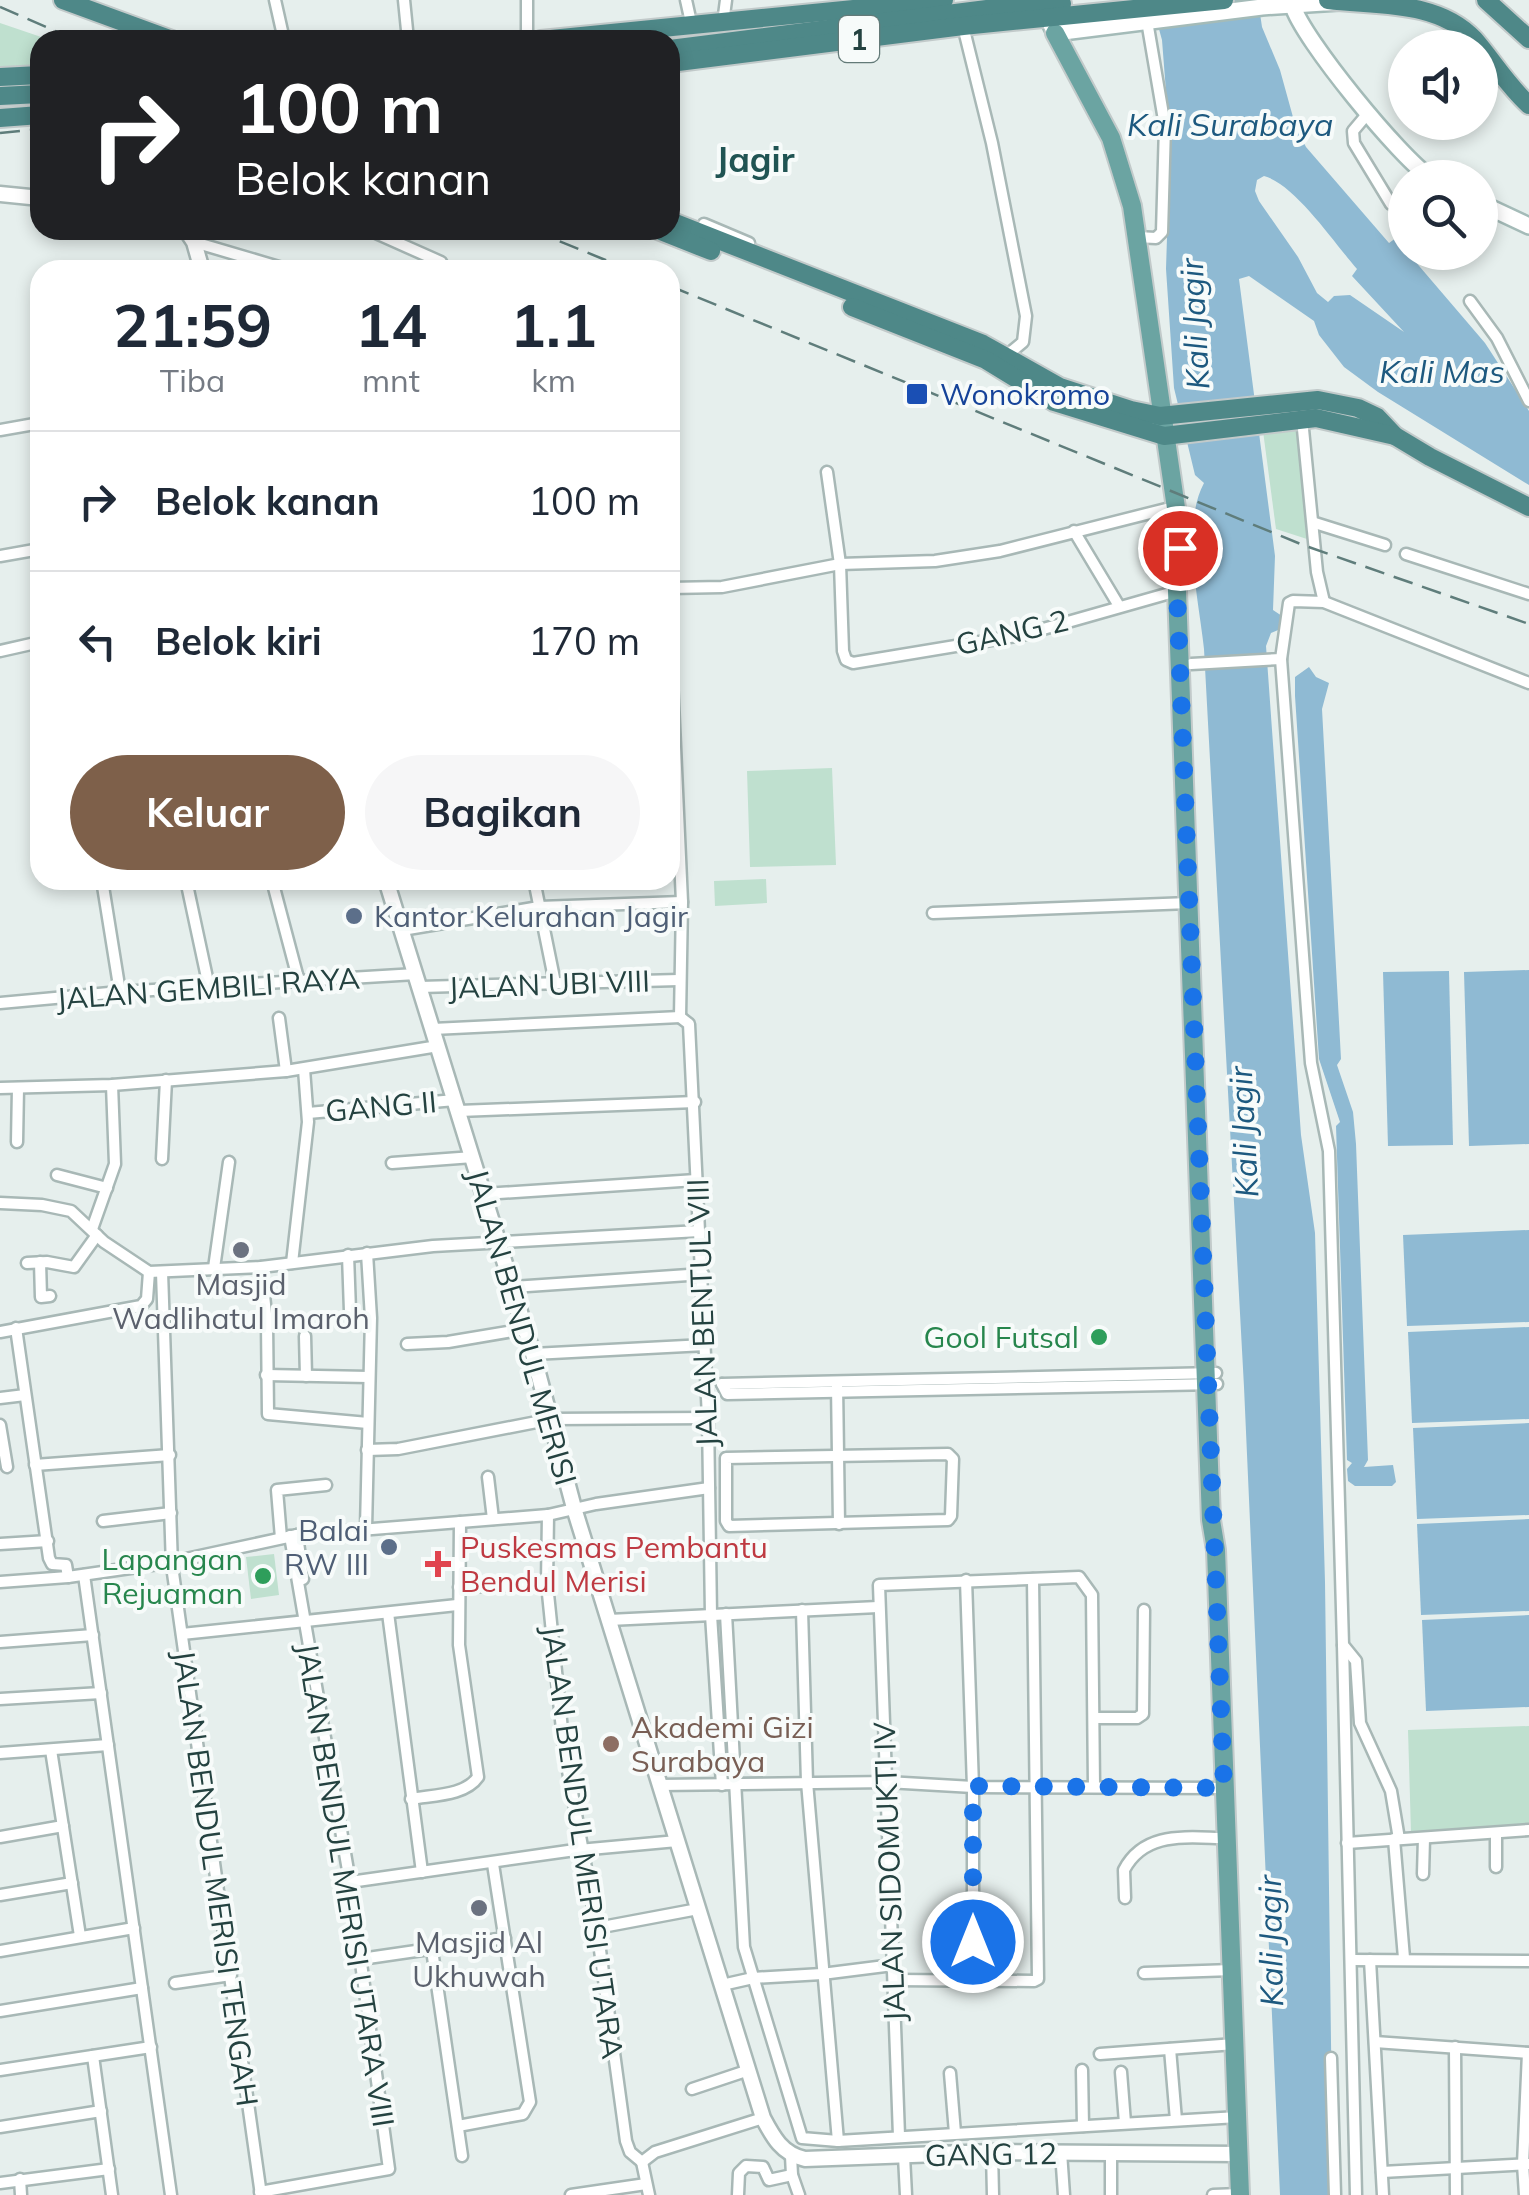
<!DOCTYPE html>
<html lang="id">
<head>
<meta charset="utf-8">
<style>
	body { margin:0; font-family:Mulish,sans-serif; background:#f6f6f7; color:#1f2937; height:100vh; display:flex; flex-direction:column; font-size:38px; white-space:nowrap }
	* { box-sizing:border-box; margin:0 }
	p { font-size:32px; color:#747a83 }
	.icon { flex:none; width:55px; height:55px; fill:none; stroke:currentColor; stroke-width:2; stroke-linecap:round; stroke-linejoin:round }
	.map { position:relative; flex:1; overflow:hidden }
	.panel { position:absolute; left:30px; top:260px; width:650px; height:630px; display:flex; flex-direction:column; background:#fff; border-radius:30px; box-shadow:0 5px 15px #0003 }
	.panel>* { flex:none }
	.hud { position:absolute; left:30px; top:30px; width:650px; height:210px; border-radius:30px; box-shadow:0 5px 15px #0003; background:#202124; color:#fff; overflow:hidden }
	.fabs { position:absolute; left:1388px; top:30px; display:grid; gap:20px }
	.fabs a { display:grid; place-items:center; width:110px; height:110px; border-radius:50%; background:#fff; box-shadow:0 5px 15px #0003; font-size:50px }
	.pin { position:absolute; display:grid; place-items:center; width:85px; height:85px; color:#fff; margin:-42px; border:5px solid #fff; border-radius:50%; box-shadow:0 2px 10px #0007 }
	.me { position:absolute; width:110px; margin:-55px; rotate:0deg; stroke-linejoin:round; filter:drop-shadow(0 0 8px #0008) }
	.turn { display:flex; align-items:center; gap:35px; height:210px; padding:0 40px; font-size:45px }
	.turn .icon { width:130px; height:130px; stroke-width:2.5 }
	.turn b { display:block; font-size:70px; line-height:85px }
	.eta { display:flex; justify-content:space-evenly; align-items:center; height:170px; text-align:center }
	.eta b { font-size:60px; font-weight:700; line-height:70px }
	.button { display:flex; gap:20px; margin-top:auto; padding:20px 40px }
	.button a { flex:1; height:115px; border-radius:60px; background:#7e604a; color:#fff; font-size:40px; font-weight:700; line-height:115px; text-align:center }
	.button a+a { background:#f6f6f7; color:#1f2937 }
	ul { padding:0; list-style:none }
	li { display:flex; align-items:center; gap:30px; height:140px; padding:0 40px; border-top:2px solid #e0e1e3 }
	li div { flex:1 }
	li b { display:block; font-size:38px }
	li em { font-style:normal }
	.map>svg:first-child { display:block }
	.green { fill:#bfe0cf }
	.water { fill:#8fbad3; fill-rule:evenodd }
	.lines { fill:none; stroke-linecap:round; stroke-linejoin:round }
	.minor-casing { stroke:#a8b8b6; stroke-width:15 }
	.tertiary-casing { stroke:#a8b8b6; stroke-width:19 }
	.secondary-casing { stroke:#a4bbb8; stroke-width:20 }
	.primary-casing { stroke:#c2caca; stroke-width:22 }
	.trunk-casing { stroke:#c2caca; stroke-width:22 }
	.minor { stroke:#fff; stroke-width:10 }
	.tertiary { stroke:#fff; stroke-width:14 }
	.secondary { stroke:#fff; stroke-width:15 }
	.primary { stroke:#6ba4a2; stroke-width:18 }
	.trunk { stroke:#4e8888; stroke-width:18 }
	.rail { stroke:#5f7d7b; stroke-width:2.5; stroke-dasharray:20 10; stroke-linecap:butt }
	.route { stroke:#1a73e8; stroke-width:18; stroke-dasharray:0 32.4 }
	.transit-dot { fill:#1a4fb4; stroke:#f7fbfa; stroke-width:4 }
	.service-dot { fill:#5c6f8a; stroke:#f7fbfa; stroke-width:4 }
	.worship-dot { fill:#6b7280; stroke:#f7fbfa; stroke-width:4 }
	.leisure-dot { fill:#2e9e5b; stroke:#f7fbfa; stroke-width:4 }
	.health-dot { fill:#e0444e; stroke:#f7fbfa; stroke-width:4 }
	.education-dot { fill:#8d6e63; stroke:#f7fbfa; stroke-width:4 }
	.labels { text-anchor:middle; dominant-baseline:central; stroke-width:8; stroke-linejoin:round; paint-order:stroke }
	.shield { fill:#f7fbfa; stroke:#637a78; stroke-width:2.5 }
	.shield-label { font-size:28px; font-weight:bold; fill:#244240 }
	.transit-label { font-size:30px; fill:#164399; stroke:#f7fbfa; text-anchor:start }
	.street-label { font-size:30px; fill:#244240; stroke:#f7fbfa }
	.service-label { font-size:30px; fill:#4e5e75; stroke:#f7fbfa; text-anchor:start }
	.worship-label { font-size:30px; fill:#5b616d; stroke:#f7fbfa }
	.leisure-label { font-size:30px; fill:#27864d; stroke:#f7fbfa; text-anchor:end }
	.health-label { font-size:30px; fill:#be3a42; stroke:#f7fbfa; text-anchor:start }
	.education-label { font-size:30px; fill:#785e54; stroke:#f7fbfa; text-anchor:start }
	.water-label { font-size:32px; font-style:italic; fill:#1d597f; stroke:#f7fbfa }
	.quarter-label { font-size:35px; font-weight:bold; fill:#205453; stroke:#f7fbfa }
</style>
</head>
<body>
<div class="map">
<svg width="1529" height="2195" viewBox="0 0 1529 2195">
	<rect width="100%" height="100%" fill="#e6efed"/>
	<g class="green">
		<polygon points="0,23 50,40 40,40 40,73 0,75"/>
		<polygon points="1297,428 1307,539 1276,529 1263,431"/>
		<polygon points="832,768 836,865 750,867 747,771"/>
		<polygon points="766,879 767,903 715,906 714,881"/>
		<polygon points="274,1554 279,1595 251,1599 246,1557"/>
		<polygon points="1529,1726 1529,1828 1411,1832 1408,1730"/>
	</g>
	<g class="water">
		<path d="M1151 0H1258L1262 27 1280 70 1296 128 1306 147 1389 243 1396 238 1405 252 1408 253 1485 343 1529 411V485L1378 392 1344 367 1319 335 1314 321 1249 276 1239 279 1275 556 1273 610 1282 616 1283 628 1271 633 1266 646 1301 1135 1315 1233 1325 1582 1333 2195H1280L1244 1387 1204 649C1199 601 1181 526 1204 483L1195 475 1174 388 1166 269 1170 143 1162 40ZM1264 176C1295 184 1335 244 1357 269L1352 276 1404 332 1350 295 1334 296 1328 302 1317 293 1298 257 1259 201 1255 191 1257 180Z"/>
		<polygon points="1309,667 1316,677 1329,683 1322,709 1341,1059 1337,1065 1353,1112 1356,1144 1368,1460 1364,1467 1393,1465 1396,1482 1392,1486 1355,1486 1348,1481 1347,1469 1352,1463 1347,1460 1336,1126 1340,1122 1319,1059 1295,696 1295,677"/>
		<polygon points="1529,970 1529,1144 1469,1146 1464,972"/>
		<polygon points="1449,971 1453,1145 1388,1146 1383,972"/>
		<polygon points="1529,1230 1529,1322 1407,1326 1403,1235"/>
		<polygon points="1529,1327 1529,1419 1412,1423 1408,1332"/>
		<polygon points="1529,1423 1529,1515 1417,1519 1413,1428"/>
		<polygon points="1529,1519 1529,1611 1421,1615 1417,1524"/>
		<polygon points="1529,1615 1529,1707 1426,1711 1422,1620"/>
	</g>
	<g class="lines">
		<defs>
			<g id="minor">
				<polyline points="275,0 284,40"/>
				<polyline points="404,0 408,40"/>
				<polyline points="527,0 527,40"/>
				<polyline points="686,0 692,27"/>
				<polyline points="723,23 726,0"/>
				<polyline points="963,26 992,143 1026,316 1023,342 1006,356"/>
				<polyline points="670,105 670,117"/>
				<polyline points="1369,112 1353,131 1354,143 1391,204"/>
				<polyline points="704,224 749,243"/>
				<polyline points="369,230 441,262"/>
				<polyline points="1136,237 1156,238 1162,232 1165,126 1147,21"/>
				<polyline points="194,242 289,270"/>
				<polyline points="1470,301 1497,338 1529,401"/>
				<polyline points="1302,419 1317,572 1324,602"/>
				<polyline points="0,430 40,423"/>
				<polyline points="827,472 840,564 843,651 846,660 853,663 1022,635 1177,591"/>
				<polyline points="1315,523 1385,545"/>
				<polyline points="1074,531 1119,606"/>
				<polyline points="1406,554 1529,594"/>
				<polyline points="0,556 40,549"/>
				<polyline points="670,588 722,587 840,564 935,561 1000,551 1174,507"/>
				<polyline points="670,635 682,902 680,1017"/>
				<polyline points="0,651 40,642"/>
				<polyline points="1281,659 1311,1063 1329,1151 1343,1645 1356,1661 1360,1723 1391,1791 1399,1839"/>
				<polyline points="1191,664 1281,659 1289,603 1293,601 1324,602 1529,683"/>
				<polyline points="102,880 120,992"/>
				<polyline points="186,880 209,987"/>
				<polyline points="272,880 299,982"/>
				<polyline points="534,880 555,983"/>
				<polyline points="933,913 1189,903"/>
				<polyline points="402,930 539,907 682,902"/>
				<polyline points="420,987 679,980"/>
				<polyline points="0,1003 120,992 416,974"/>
				<polyline points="680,1017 689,1024 708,1418 711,1615 722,1785"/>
				<polyline points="279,1018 286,1071"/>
				<polyline points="433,1029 680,1017"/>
				<polyline points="0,1088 112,1085 286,1071 438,1046"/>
				<polyline points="459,1111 695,1102"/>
				<polyline points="308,1113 455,1100"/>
				<polyline points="17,1142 18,1088"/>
				<polyline points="162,1159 166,1080"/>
				<polyline points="392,1163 473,1157"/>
				<polyline points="57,1175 107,1188"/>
				<polyline points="484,1194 696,1180"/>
				<polyline points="0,1203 42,1205 71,1211 104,1242 149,1272 261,1267 433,1246 699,1231"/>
				<polyline points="92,1229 115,1164 112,1085"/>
				<polyline points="348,1255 350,1311"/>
				<polyline points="40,1262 41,1297 50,1296"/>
				<polyline points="27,1263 47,1262 74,1267 97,1235"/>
				<polyline points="292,1263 308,1122 304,1069"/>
				<polyline points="261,1267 267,1323 268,1414 368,1423"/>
				<polyline points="214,1268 229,1162"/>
				<polyline points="162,1272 172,1566 261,2195"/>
				<polyline points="513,1287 703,1274"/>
				<polyline points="16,1328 49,1558 52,1564 66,1565 68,1577"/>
				<polyline points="0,1332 141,1306 147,1299 149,1272"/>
				<polyline points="305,1336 306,1376"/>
				<polyline points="407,1344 448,1342 525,1329"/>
				<polyline points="533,1354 705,1345"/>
				<polyline points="266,1375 369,1377"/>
				<polyline points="722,1384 727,1394 1217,1384"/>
				<polyline points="722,1384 1216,1373"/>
				<polyline points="837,1385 839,1524"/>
				<polyline points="0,1398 25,1395"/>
				<polyline points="0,1425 7,1467"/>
				<polyline points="367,1450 398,1449 552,1419 708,1418"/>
				<polygon points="948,1454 953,1459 951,1516 948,1520 729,1526 726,1521 726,1458"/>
				<polyline points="35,1465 170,1455"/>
				<polyline points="488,1477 493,1519"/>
				<polyline points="548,1515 547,1584 564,1749 597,1928 626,2141 630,2152 642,2162"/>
				<polyline points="103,1521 171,1513"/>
				<polyline points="366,1528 371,1318 367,1253"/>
				<polyline points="297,1535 303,1579"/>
				<polyline points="281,1538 277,1490 326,1485"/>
				<polyline points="0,1544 48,1541"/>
				<polyline points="84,1575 171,2195"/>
				<polyline points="966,1580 973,1787 973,1981"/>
				<polyline points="0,1582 68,1577 172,1562 297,1535 548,1515 596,1504 709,1488"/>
				<polyline points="459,1587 547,1584"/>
				<polyline points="802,1610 807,1782 838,2141"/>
				<polyline points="388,1613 422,1872"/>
				<polyline points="726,1614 744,1947 802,2138 838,2141 1238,2117"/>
				<polyline points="609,1620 878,1607"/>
				<polyline points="182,1634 457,1605"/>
				<polyline points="0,1642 93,1635"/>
				<polyline points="1343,1645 1356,2195"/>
				<polyline points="0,1699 101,1693"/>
				<polyline points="1095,1718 1137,1718 1143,1714 1144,1610"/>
				<polyline points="51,1750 80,1936"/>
				<polyline points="0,1753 108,1745"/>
				<polyline points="660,1785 887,1782 973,1787 1224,1788"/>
				<path d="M411 1799C432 1795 465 1796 478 1777L459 1645 460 1522"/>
				<polyline points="0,1837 63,1826"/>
				<polyline points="1394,1839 1404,1958"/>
				<polyline points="1347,1843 1529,1830"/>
				<polyline points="1496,1867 1496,1833"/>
				<polyline points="1423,1874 1424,1838"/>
				<polyline points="350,1882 568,1851 677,1841"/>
				<polyline points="0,1895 72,1883"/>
				<path d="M1125 1898 1124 1870C1145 1830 1188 1838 1227 1838"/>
				<polyline points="597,1928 698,1909"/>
				<polyline points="432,1950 462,2156"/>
				<polyline points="0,1951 134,1928"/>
				<polyline points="361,1959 505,1938"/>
				<polyline points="1351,1960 1529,1961"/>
				<polyline points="1370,1960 1383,2195"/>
				<polyline points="1144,1973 1232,1970"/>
				<polyline points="894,1980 1034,1981 1038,1979 1033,1579"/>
				<polyline points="175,1983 231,1975"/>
				<polyline points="722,1985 753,1978 822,1974 893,1965"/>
				<polyline points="0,2011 142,1988"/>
				<polyline points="1375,2042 1529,2053"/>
				<polyline points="1455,2047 1456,2195"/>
				<polyline points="1170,2049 1176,2120"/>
				<polyline points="1100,2054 1235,2044"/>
				<polyline points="93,2056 112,2195"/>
				<polyline points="1331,2058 1335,2195"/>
				<polyline points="0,2070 151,2047"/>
				<polyline points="1082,2070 1083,2126"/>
				<polyline points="1121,2072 1125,2123"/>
				<polyline points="950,2073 955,2133"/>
				<polyline points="692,2089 749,2070"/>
				<polyline points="458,2126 523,2114 530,2102 493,1864"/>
				<polyline points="0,2127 101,2111"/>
				<polyline points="899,2136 879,1585 1079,1577 1092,1595 1094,1786"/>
				<polyline points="992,2152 993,2195"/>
				<polyline points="1061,2152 1064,2195"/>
				<polyline points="1111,2152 1111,2195"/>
				<polyline points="791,2156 792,2175 799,2195"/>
				<polyline points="904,2156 906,2195"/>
				<polyline points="642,2162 655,2152 763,2118"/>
				<polyline points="642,2162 649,2195"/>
				<polyline points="1382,2172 1529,2164"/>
				<polyline points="20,2179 21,2195"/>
				<polyline points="0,2183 109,2169"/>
				<polyline points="260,2192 389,2169 350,1882 290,1536"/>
				<polyline points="571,2195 646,2184"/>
				<polyline points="738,2195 739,2173 746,2166 763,2167 769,2180 792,2175"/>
				<polyline points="1213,2195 1240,2194"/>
				<polyline points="1525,2195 1523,2164 1528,2053"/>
			</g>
			<g id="tertiary">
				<polyline points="0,194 40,198"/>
				<polyline points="186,230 194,242 202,270"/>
				<path d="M386 880 533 1354 574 1508 763 2118C773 2137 782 2154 805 2159L992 2152 1239 2154"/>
			</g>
			<g id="secondary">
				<path d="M1293 6C1302 38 1401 159 1431 178"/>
				<polyline points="1050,23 1055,33 1262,7 1339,2"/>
				<polyline points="1480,203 1529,226"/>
			</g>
			<g id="primary">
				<polyline points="1055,33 1111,138 1132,206 1183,556"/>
				<polyline points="1179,547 1177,591 1211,1520 1216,1550 1240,2195"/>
			</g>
			<g id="trunk">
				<polyline points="63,0 172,40"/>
				<path d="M1328 0C1378 6 1437 0 1474 39 1493 61 1507 85 1529 105"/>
				<polyline points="1486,0 1529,39"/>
				<polyline points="541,40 944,0"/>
				<polyline points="670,49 987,9 1062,4"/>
				<polyline points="670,63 963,26 1224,0"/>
				<polyline points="0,77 40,75"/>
				<polyline points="0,96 40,94"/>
				<polyline points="0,118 40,115"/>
				<polyline points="670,221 983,344 1060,387 1131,410 1160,416 1318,400 1358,408 1377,417 1395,436 1430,457 1529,507"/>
				<polyline points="658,230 711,251"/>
				<polyline points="852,307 986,360 1054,402 1164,436 1316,418 1395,436"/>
			</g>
		</defs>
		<use href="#minor" class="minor-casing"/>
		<use href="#tertiary" class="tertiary-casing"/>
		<use href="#secondary" class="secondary-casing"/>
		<use href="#primary" class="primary-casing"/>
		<use href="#trunk" class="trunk-casing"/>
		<use href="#minor" class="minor"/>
		<use href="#tertiary" class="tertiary"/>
		<use href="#secondary" class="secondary"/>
		<use href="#primary" class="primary"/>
		<use href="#trunk" class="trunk"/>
		<g class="rail">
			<polyline points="0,7 76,40"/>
			<polyline points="0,133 40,129"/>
			<polyline points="532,230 630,270"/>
			<polyline points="670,286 1303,545 1529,624"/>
		</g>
	</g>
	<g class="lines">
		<polyline class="route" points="973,1942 973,1786 1224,1788 1177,591 1180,548"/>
	</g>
	<rect class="transit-dot" x="905" y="382" width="24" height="24" rx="5"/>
	<g class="service-dot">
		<circle cx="354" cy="916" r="10"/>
		<circle cx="389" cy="1547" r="10"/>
	</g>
	<g class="worship-dot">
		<circle cx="241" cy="1250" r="10"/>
		<circle cx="479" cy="1908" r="10"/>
	</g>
	<g class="leisure-dot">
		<circle cx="1099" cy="1337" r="10"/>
		<circle cx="263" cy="1576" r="10"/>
	</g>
	<path class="health-dot" d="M433 1549h10v10h10v10h-10v10h-10v-10h-10v-10h10z"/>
	<circle class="education-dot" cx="611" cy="1744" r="10"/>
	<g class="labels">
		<rect class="shield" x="839" y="16" width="40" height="46" rx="8"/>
		<g class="shield-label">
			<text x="859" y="39">1</text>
		</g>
		<g class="transit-label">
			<text x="940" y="394">Wonokromo</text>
		</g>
		<g class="street-label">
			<text transform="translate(1012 632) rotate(-13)">GANG 2</text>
			<text transform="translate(549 984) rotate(-2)">JALAN UBI VIII</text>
			<text transform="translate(208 988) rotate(-4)">JALAN GEMBILI RAYA</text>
			<text transform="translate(381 1106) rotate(-5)">GANG II</text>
			<text transform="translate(702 1313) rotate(-92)">JALAN BENTUL VIII</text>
			<text transform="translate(522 1327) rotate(74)">JALAN BENDUL MERISI</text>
			<text transform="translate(583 1842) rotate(82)">JALAN BENDUL MERISI UTARA</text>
			<text transform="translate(889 1872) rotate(-92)">JALAN SIDOMUKTI IV</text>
			<text transform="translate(216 1878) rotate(82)">JALAN BENDUL MERISI TENGAH</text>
			<text transform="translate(346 1885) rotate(81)">JALAN BENDUL MERISI UTARA VIII</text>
			<text transform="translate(991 2154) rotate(-1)">GANG 12</text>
		</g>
		<g class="service-label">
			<text x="374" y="916">Kantor Kelurahan Jagir</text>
			<text x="369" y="1530" text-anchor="end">Balai<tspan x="369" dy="34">RW III</tspan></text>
		</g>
		<g class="worship-label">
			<text x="241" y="1284">Masjid<tspan x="241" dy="34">Wadlihatul Imaroh</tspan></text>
			<text x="479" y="1942">Masjid Al<tspan x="479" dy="34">Ukhuwah</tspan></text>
		</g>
		<g class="leisure-label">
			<text x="1079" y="1337">Gool Futsal</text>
			<text x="243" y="1559">Lapangan<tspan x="243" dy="34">Rejuaman</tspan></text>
		</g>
		<g class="health-label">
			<text x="460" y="1547">Puskesmas Pembantu<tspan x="460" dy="34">Bendul Merisi</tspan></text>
		</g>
		<g class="education-label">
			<text x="631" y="1727">Akademi Gizi<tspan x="631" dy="34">Surabaya</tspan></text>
		</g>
		<g class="water-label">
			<text x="1230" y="124">Kali Surabaya</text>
			<text transform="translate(1194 324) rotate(-93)">Kali Jagir</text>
			<text x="1442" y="371">Kali Mas</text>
			<text transform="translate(1243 1132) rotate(-93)">Kali Jagir</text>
			<text transform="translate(1270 1941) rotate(-91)">Kali Jagir</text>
		</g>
		<g class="quarter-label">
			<text x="755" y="159">Jagir</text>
		</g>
	</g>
</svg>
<div class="fabs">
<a><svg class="icon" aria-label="sound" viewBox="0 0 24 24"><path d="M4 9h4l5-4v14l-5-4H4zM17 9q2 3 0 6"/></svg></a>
<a><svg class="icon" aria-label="search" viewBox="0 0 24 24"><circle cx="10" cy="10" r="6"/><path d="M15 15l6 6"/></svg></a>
</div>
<div class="pin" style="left:1180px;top:548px;background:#d93025"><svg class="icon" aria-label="arrive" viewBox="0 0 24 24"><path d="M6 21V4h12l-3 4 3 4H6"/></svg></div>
<svg class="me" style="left:973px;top:1942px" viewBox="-20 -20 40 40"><circle r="17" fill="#1a73e8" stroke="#fff" stroke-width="3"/><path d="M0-11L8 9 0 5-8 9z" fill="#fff"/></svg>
<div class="hud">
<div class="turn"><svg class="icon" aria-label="right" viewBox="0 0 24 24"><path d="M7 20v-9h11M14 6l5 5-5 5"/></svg><div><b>100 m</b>Belok kanan</div></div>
</div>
<section class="panel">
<div class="eta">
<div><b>21:59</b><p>Tiba</p></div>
<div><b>14</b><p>mnt</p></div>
<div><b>1.1</b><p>km</p></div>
</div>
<ul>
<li><svg class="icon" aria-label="right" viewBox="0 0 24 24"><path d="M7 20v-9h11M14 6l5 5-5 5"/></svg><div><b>Belok kanan</b></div><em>100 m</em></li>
<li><svg class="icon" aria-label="left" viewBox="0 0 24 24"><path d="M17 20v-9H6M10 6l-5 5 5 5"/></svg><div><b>Belok kiri</b></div><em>170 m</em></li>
</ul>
<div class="button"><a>Keluar</a><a>Bagikan</a></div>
</section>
</div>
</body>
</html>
